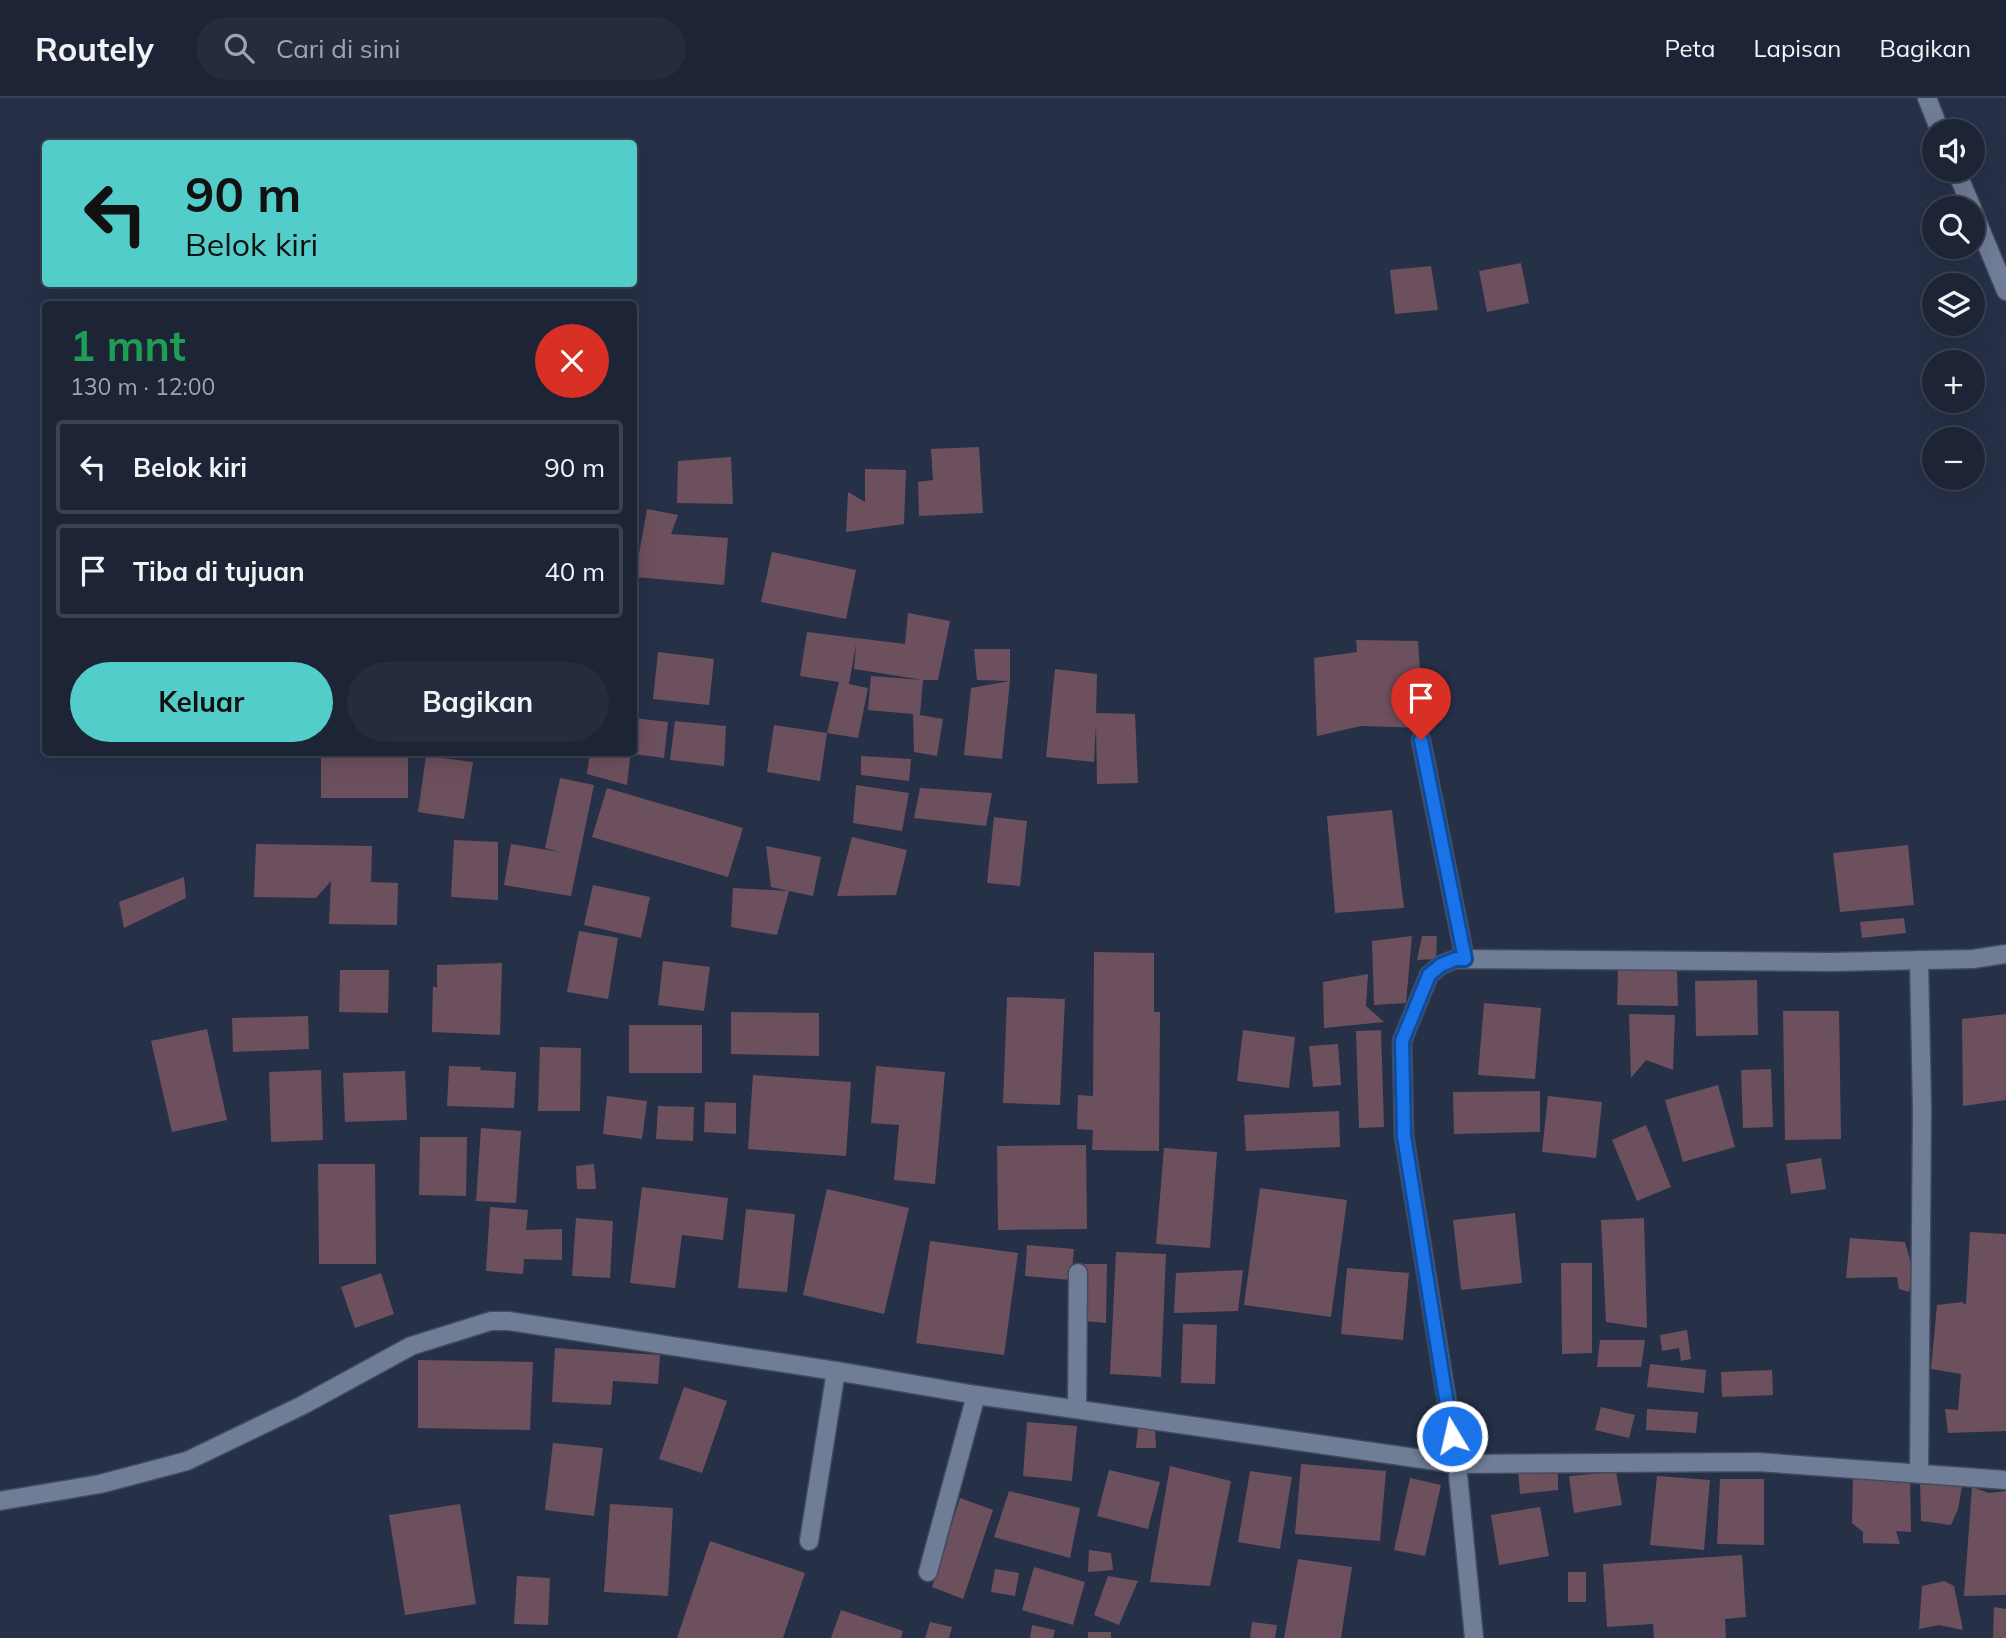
<!DOCTYPE html>
<html lang="id">
<head>
<meta charset="utf-8">
<style>
	body { margin:0; font-family:Mulish,sans-serif; background:#252c3d; color:#f1f3f6; height:100vh; display:flex; flex-direction:column; font-size:26px; white-space:nowrap }
	* { box-sizing:border-box; margin:0 }
	p { font-size:23px; color:#a0a4ad }
	.icon { flex:none; width:38px; height:38px; fill:none; stroke:currentColor; stroke-width:2; stroke-linecap:round; stroke-linejoin:round }
	.map { position:relative; flex:1; overflow:hidden }
	.panel { position:absolute; left:42px; top:203px; width:595px; height:455px; display:flex; flex-direction:column; background:#1c2435; border-radius:7px; box-shadow:0 7px 28px #0002,0 0 0 2px #3a4150 }
	.panel>* { flex:none }
	.banner { position:absolute; left:42px; top:42px; width:595px; height:147px; border-radius:7px; box-shadow:0 7px 28px #0002,0 0 0 2px #3a4150; background:#53cdc9; color:#111; overflow:hidden }
	.tools { position:absolute; left:1922px; top:21px; display:grid; gap:14px }
	.tools a { display:grid; place-items:center; width:63px; height:63px; border-radius:50%; background:#1c2435; box-shadow:0 7px 28px #0002,0 0 0 2px #3a4150; font-size:35px }
	.pin { position:absolute; display:grid; place-items:center; width:60px; height:60px; color:#fff; margin:-72px -30px; border-radius:50% 50% 50% 0; rotate:-45deg; box-shadow:0 0 7px #0007 }
	.pin .icon { rotate:45deg }
	.me { position:absolute; width:77px; margin:-38px; rotate:351deg; stroke-linejoin:round; filter:drop-shadow(0 0 5px #0008) }
	.turn { display:flex; align-items:center; gap:24px; height:147px; padding:0 28px; font-size:32px }
	.turn .icon { width:91px; height:91px; stroke-width:2.5 }
	.turn b { display:block; font-size:49px; line-height:60px }
	.round { display:grid; place-items:center; flex:none; width:74px; height:74px; border-radius:37px; background:#252c3d }
	.head { display:flex; align-items:center; justify-content:space-between; height:119px; padding:0 28px }
	h1 { font-size:42px; font-weight:700; line-height:52px; color:#1e9e55 }
	.action { display:flex; gap:14px; margin-top:auto; padding:14px 28px }
	.action a { flex:1; height:80px; border-radius:42px; background:#53cdc9; color:#111; font-size:28px; font-weight:700; line-height:80px; text-align:center }
	.action a+a { background:#252c3d; color:#f1f3f6 }
	ul { padding:0; list-style:none }
	li { display:flex; align-items:center; gap:21px; height:94px; margin:0 14px 10px; padding:0 14px; border:4px solid #3a4150; border-radius:7px }
	li div { flex:1 }
	li b { display:block; font-size:26px }
	li em { font-style:normal }
	header { display:flex; align-items:center; gap:42px; box-sizing:border-box; height:98px; padding:0 35px; background:#1c2435; border-bottom:2px solid #3a4150 }
	header strong { font-size:33px }
	nav { display:flex; gap:38px; margin-inline-start:auto; font-size:24px }
	.search { width:490px; height:63px; background:#252c3d; display:flex; align-items:center; gap:18px; box-sizing:border-box; padding:0 24px; border-radius:38px; color:#a0a4ad; font-size:26px }
	.map>svg:first-child { display:block }
	.building { fill:#6d505d }
	.lines { fill:none; stroke-linecap:round; stroke-linejoin:round }
	.minor-casing { stroke:#424a5d; stroke-width:21 }
	.minor { stroke:#707d97; stroke-width:18 }
	.route-casing { stroke:#114b97; stroke-width:18 }
	.route { stroke:#1a73e8; stroke-width:12 }
</style>
</head>
<body>
<header>
<strong>Routely</strong>
<div class="search"><svg class="icon" aria-label="search" viewBox="0 0 24 24"><circle cx="10" cy="10" r="6"/><path d="M15 15l6 6"/></svg>Cari di sini</div>
<nav><a>Peta</a><a>Lapisan</a><a>Bagikan</a></nav>
</header>
<div class="map">
<svg width="2006" height="1540" viewBox="0 0 2006 1540">
	<rect width="100%" height="100%" fill="#263047"/>
	<g class="building">
		<polygon points="1521,165 1529,205 1487,214 1479,173"/>
		<polygon points="1431,168 1438,212 1395,216 1390,172"/>
		<polygon points="979,349 983,415 919,418 918,384 933,382 931,351"/>
		<polygon points="731,359 733,406 677,405 678,363"/>
		<polygon points="865,371 906,372 904,426 846,434 848,394 865,404"/>
		<polygon points="647,411 678,417 671,436 728,440 724,487 635,479"/>
		<polygon points="772,454 856,472 846,521 761,504"/>
		<polygon points="908,515 950,523 938,582 923,582 920,617 943,621 937,658 914,654 913,616 868,612 871,578 923,582 854,571 856,546 849,586 868,590 858,640 827,635 839,584 800,578 807,534 905,546"/>
		<polygon points="1356,542 1418,543 1424,630 1361,628 1317,638 1314,560 1357,554"/>
		<polygon points="974,551 1010,551 1010,583 977,582"/>
		<polygon points="658,554 714,561 709,607 653,601"/>
		<polygon points="1055,571 1097,576 1096,615 1135,616 1138,685 1097,686 1096,626 1094,664 1046,659"/>
		<polygon points="1010,583 1002,661 964,657 971,590"/>
		<polygon points="634,620 668,624 664,660 634,656"/>
		<polygon points="675,623 726,628 724,668 670,662"/>
		<polygon points="774,627 827,635 820,683 767,674"/>
		<polygon points="590,654 617,654 630,660 627,687 587,676"/>
		<rect x="321" y="655" width="87" height="45"/>
		<polygon points="426,658 473,664 464,721 418,714"/>
		<polygon points="861,658 911,661 909,683 861,677"/>
		<polygon points="560,680 594,687 571,798 504,787 511,746 560,754 545,750"/>
		<polygon points="856,687 909,695 902,733 853,725"/>
		<polygon points="607,690 743,730 728,779 592,739"/>
		<polygon points="920,690 992,695 986,728 914,720"/>
		<polygon points="1392,712 1404,810 1335,815 1327,718"/>
		<polygon points="994,719 1027,723 1020,788 987,785"/>
		<polygon points="852,739 907,752 896,797 837,798"/>
		<polygon points="454,742 498,744 498,802 451,799"/>
		<polygon points="256,746 372,748 371,784 398,785 397,827 329,826 331,783 316,800 254,799"/>
		<polygon points="1908,747 1914,807 1840,814 1833,755"/>
		<polygon points="766,748 821,759 813,798 789,793 777,837 731,829 733,790 789,793 771,789"/>
		<polygon points="184,779 186,800 124,830 119,804"/>
		<polygon points="593,787 650,799 641,840 584,827"/>
		<polygon points="1904,820 1906,835 1862,840 1860,824"/>
		<polygon points="579,833 618,840 608,901 567,894"/>
		<polygon points="1412,838 1406,905 1374,907 1372,843"/>
		<polygon points="1422,838 1437,838 1436,861 1417,862"/>
		<polygon points="1094,854 1154,855 1154,914 1160,914 1159,1053 1092,1052 1093,1032 1077,1031 1078,997 1093,998"/>
		<polygon points="663,863 710,869 704,913 658,907"/>
		<polygon points="502,865 500,937 432,934 433,888 437,890 437,867"/>
		<polygon points="340,872 389,872 388,915 339,914"/>
		<polygon points="1618,872 1677,872 1678,908 1617,907"/>
		<polygon points="1368,876 1366,908 1384,924 1324,930 1323,884"/>
		<polygon points="1757,882 1758,937 1696,938 1695,883"/>
		<polygon points="1007,899 1065,901 1060,1007 1003,1005"/>
		<polygon points="1484,905 1541,910 1535,981 1478,977"/>
		<polygon points="1783,913 1839,913 1841,1041 1785,1042"/>
		<polygon points="731,914 819,915 819,958 731,956"/>
		<polygon points="1629,916 1675,917 1673,972 1646,962 1631,980"/>
		<polygon points="2006,916 2006,1002 1963,1008 1962,921"/>
		<polygon points="308,918 309,951 233,954 232,920"/>
		<rect x="629" y="927" width="73" height="48"/>
		<polygon points="207,931 227,1022 172,1034 151,943"/>
		<polygon points="1243,932 1295,939 1289,990 1237,983"/>
		<polygon points="1381,932 1384,1029 1359,1030 1356,933"/>
		<polygon points="1338,946 1341,987 1313,989 1309,948"/>
		<polygon points="540,949 581,950 580,1013 538,1013"/>
		<polygon points="449,968 481,969 480,972 516,974 514,1010 447,1008"/>
		<polygon points="876,968 945,974 935,1086 894,1082 899,1027 871,1025"/>
		<polygon points="1771,971 1773,1029 1743,1030 1741,972"/>
		<polygon points="321,972 323,1042 271,1044 269,974"/>
		<polygon points="405,973 407,1022 345,1024 343,975"/>
		<polygon points="753,977 851,984 846,1058 748,1051"/>
		<polygon points="1718,987 1735,1049 1683,1064 1665,1002"/>
		<polygon points="1540,993 1540,1034 1454,1036 1453,994"/>
		<polygon points="607,998 647,1003 642,1041 603,1036"/>
		<polygon points="1548,998 1602,1004 1596,1060 1542,1054"/>
		<polygon points="705,1004 736,1005 736,1036 704,1034"/>
		<polygon points="658,1008 694,1009 693,1043 656,1041"/>
		<polygon points="1339,1013 1340,1049 1246,1053 1244,1017"/>
		<polygon points="1646,1027 1671,1089 1637,1103 1612,1042"/>
		<polygon points="481,1030 521,1033 516,1105 476,1103"/>
		<polygon points="420,1039 467,1039 466,1098 419,1097"/>
		<polygon points="1086,1047 1087,1131 998,1132 997,1048"/>
		<polygon points="1164,1050 1217,1054 1210,1150 1156,1146"/>
		<polygon points="1821,1060 1826,1091 1791,1096 1786,1066"/>
		<polygon points="318,1066 375,1066 376,1166 319,1166"/>
		<polygon points="594,1066 596,1091 577,1091 576,1068"/>
		<polygon points="642,1089 728,1100 723,1142 682,1137 675,1190 630,1185"/>
		<polygon points="1260,1090 1347,1102 1331,1219 1244,1207"/>
		<polygon points="827,1091 909,1110 884,1216 803,1197"/>
		<polygon points="490,1109 528,1112 526,1132 562,1131 562,1162 524,1161 523,1176 486,1173"/>
		<polygon points="746,1111 795,1116 787,1194 738,1190"/>
		<polygon points="1515,1115 1522,1185 1461,1192 1453,1122"/>
		<polygon points="576,1120 613,1123 610,1180 572,1178"/>
		<polygon points="1644,1120 1647,1230 1606,1224 1601,1122"/>
		<polygon points="1970,1134 2006,1136 2006,1333 1948,1335 1945,1311 1958,1312 1961,1276 1931,1271 1937,1207 1962,1204 1966,1207"/>
		<polygon points="1850,1140 1905,1144 1914,1176 1909,1194 1899,1191 1897,1179 1846,1180"/>
		<polygon points="930,1143 1018,1155 1004,1257 916,1245"/>
		<polygon points="1027,1147 1074,1151 1071,1182 1025,1178"/>
		<polygon points="1116,1154 1166,1156 1161,1279 1110,1276"/>
		<polygon points="1561,1165 1592,1165 1592,1255 1562,1256"/>
		<polygon points="1084,1166 1107,1166 1106,1225 1084,1223"/>
		<polygon points="1347,1170 1409,1175 1403,1242 1341,1236"/>
		<polygon points="1243,1172 1238,1213 1174,1215 1176,1175"/>
		<polygon points="381,1175 394,1216 355,1230 341,1189"/>
		<polygon points="1183,1226 1217,1227 1215,1286 1181,1285"/>
		<polygon points="1687,1232 1691,1261 1681,1263 1679,1250 1662,1253 1660,1237"/>
		<polygon points="1600,1242 1645,1242 1641,1269 1597,1269"/>
		<polygon points="555,1250 660,1257 658,1286 613,1283 611,1307 552,1304"/>
		<polygon points="418,1262 533,1264 530,1332 418,1330"/>
		<polygon points="1650,1266 1706,1272 1704,1295 1647,1289"/>
		<polygon points="1772,1272 1773,1297 1722,1299 1721,1274"/>
		<polygon points="684,1289 727,1303 702,1375 659,1361"/>
		<polygon points="1601,1309 1635,1317 1629,1340 1595,1332"/>
		<polygon points="1647,1311 1698,1314 1696,1335 1646,1332"/>
		<polygon points="1027,1324 1077,1328 1072,1383 1023,1378"/>
		<polygon points="1138,1331 1155,1331 1156,1350 1136,1350"/>
		<polygon points="553,1345 603,1350 594,1418 545,1412"/>
		<polygon points="1301,1366 1386,1373 1380,1443 1295,1436"/>
		<polygon points="1170,1368 1231,1383 1210,1488 1150,1484"/>
		<polygon points="1518,1371 1558,1372 1558,1392 1520,1396"/>
		<polygon points="1109,1372 1160,1384 1148,1431 1097,1418"/>
		<polygon points="1250,1373 1292,1379 1280,1451 1238,1444"/>
		<polygon points="1616,1374 1622,1407 1574,1415 1569,1378"/>
		<polygon points="1853,1377 1910,1379 1911,1434 1896,1433 1900,1446 1863,1445 1863,1434 1852,1425"/>
		<polygon points="1657,1378 1710,1382 1704,1452 1650,1447"/>
		<polygon points="1410,1380 1441,1387 1425,1458 1394,1452"/>
		<polygon points="1720,1381 1764,1381 1764,1447 1717,1446"/>
		<polygon points="1920,1383 1963,1383 1958,1411 1951,1427 1921,1423"/>
		<polygon points="1972,1389 1989,1395 2006,1393 2006,1497 1964,1498"/>
		<polygon points="1009,1393 1080,1410 1070,1460 994,1439"/>
		<polygon points="960,1400 993,1412 963,1501 932,1489"/>
		<polygon points="460,1406 476,1506 405,1517 389,1417"/>
		<polygon points="610,1406 673,1410 668,1498 604,1494"/>
		<polygon points="1540,1409 1549,1458 1499,1467 1491,1417"/>
		<polygon points="710,1443 805,1475 783,1540 677,1540"/>
		<polygon points="1089,1452 1111,1455 1113,1472 1088,1474"/>
		<polygon points="1742,1457 1746,1519 1725,1521 1726,1540 1654,1540 1653,1526 1607,1529 1603,1466"/>
		<polygon points="1298,1461 1352,1469 1341,1540 1284,1540"/>
		<polygon points="1034,1469 1085,1484 1073,1527 1022,1512"/>
		<polygon points="995,1471 1019,1475 1015,1498 991,1494"/>
		<rect x="1568" y="1474" width="18" height="30"/>
		<polygon points="517,1478 550,1480 548,1527 514,1526"/>
		<polygon points="1108,1478 1138,1483 1119,1527 1094,1517"/>
		<polygon points="1944,1483 1954,1488 1963,1532 1939,1527 1919,1531 1922,1488"/>
		<polygon points="1994,1509 2006,1511 2006,1540 1993,1540"/>
		<polygon points="841,1512 903,1533 901,1540 831,1540"/>
		<polygon points="930,1524 952,1529 949,1540 925,1540"/>
		<polygon points="1252,1524 1277,1527 1275,1540 1250,1540"/>
		<polygon points="1032,1527 1055,1532 1053,1540 1030,1540"/>
		<rect x="1088" y="1534" width="23" height="6"/>
	</g>
	<g class="lines">
		<defs>
			<g id="minor">
				<polyline points="1927,0 1940,33"/>
				<polyline points="1956,72 1972,110"/>
				<polyline points="1972,111 2006,193"/>
				<polyline points="1421,642 1465,861"/>
				<polyline points="1919,862 1922,1011 1919,1375"/>
				<polyline points="1077,1311 1078,1175"/>
				<polyline points="0,1403 100,1386 187,1363 303,1307 411,1248 491,1223 508,1223 836,1273 976,1297 1457,1366 1758,1364 2006,1382"/>
				<polyline points="809,1443 836,1273"/>
				<polyline points="928,1474 976,1297"/>
				<polyline points="1474,1540 1457,1366 1404,1038 1402,943 1429,877 1441,867 1456,861 1831,864 1973,861 2006,856"/>
			</g>
		</defs>
		<use href="#minor" class="minor-casing"/>
		<use href="#minor" class="minor"/>
	</g>
	<g class="lines">
		<defs>
			<polyline id="route" points="1421,642 1465,861 1456,861 1441,867 1429,877 1402,943 1404,1038 1452,1338"/>
		</defs>
		<use href="#route" class="route-casing"/>
		<use href="#route" class="route"/>
	</g>
</svg>
<div class="tools">
<a><svg class="icon" aria-label="sound" viewBox="0 0 24 24"><path d="M4 9h4l5-4v14l-5-4H4zM17 9q2 3 0 6"/></svg></a>
<a><svg class="icon" aria-label="search" viewBox="0 0 24 24"><circle cx="10" cy="10" r="6"/><path d="M15 15l6 6"/></svg></a>
<a><svg class="icon" aria-label="layers" viewBox="0 0 24 24"><path d="M12 4l9 5-9 5-9-5zM3 14l9 5 9-5"/></svg></a>
<a>+</a>
<a>−</a>
</div>
<div class="pin" style="left:1421px;top:642px;background:#d93025"><svg class="icon" aria-label="arrive" viewBox="0 0 24 24"><path d="M6 21V4h12l-3 4 3 4H6"/></svg></div>
<svg class="me" style="left:1452px;top:1338px" viewBox="-20 -20 40 40"><circle r="17" fill="#1a73e8" stroke="#fff" stroke-width="3"/><path d="M0-11L8 9 0 5-8 9z" fill="#fff"/></svg>
<div class="banner">
<div class="turn"><svg class="icon" aria-label="left" viewBox="0 0 24 24"><path d="M17 20v-9H6M10 6l-5 5 5 5"/></svg><div><b>90 m</b>Belok kiri</div></div>
</div>
<section class="panel">
<div class="head"><div><h1>1 mnt</h1><p>130 m · 12:00</p></div><a class="round" style="background:#d93025;color:#fff"><svg class="icon" aria-label="close" viewBox="0 0 24 24"><path d="M6 6l12 12M18 6L6 18"/></svg></a></div>
<ul>
<li><svg class="icon" aria-label="left" viewBox="0 0 24 24"><path d="M17 20v-9H6M10 6l-5 5 5 5"/></svg><div><b>Belok kiri</b></div><em>90 m</em></li>
<li><svg class="icon" aria-label="arrive" viewBox="0 0 24 24"><path d="M6 21V4h12l-3 4 3 4H6"/></svg><div><b>Tiba di tujuan</b></div><em>40 m</em></li>
</ul>
<div class="action"><a>Keluar</a><a>Bagikan</a></div>
</section>
</div>
</body>
</html>
